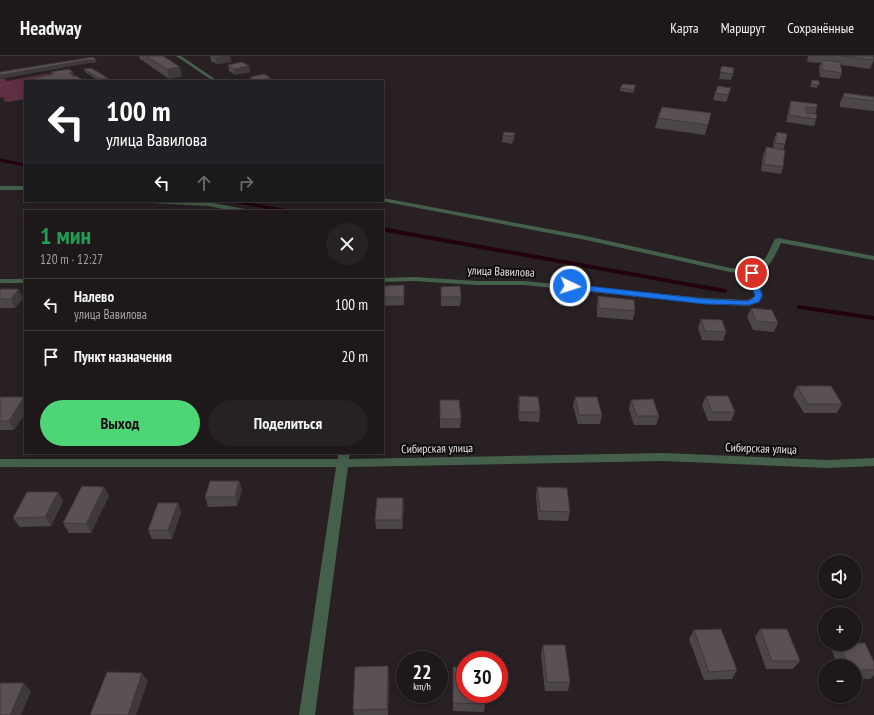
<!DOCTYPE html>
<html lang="ru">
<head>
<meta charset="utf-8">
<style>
	body { margin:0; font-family:"PT Sans Narrow",sans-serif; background:#262123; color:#f1f3f6; height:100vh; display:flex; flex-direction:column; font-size:15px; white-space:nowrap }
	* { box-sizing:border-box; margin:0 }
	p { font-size:13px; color:#a1a0a2 }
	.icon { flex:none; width:22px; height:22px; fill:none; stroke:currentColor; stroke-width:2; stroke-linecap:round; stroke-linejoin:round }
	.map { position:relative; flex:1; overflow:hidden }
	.side { position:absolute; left:24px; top:154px; width:360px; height:244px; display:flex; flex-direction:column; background:#1e181a; border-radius:0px; box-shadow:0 2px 10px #0003,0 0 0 1px #3c3739 }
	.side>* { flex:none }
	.banner { position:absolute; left:24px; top:24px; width:360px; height:122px; border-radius:0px; box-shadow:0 2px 10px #0003,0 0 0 1px #3c3739; background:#202124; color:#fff; overflow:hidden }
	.controls { position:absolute; left:818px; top:499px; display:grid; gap:8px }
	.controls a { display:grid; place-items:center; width:44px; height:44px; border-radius:50%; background:#1e181a; box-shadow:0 2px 10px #0003,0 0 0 1px #3c3739; font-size:20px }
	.speed { position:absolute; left:396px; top:595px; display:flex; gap:8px; font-size:20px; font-weight:700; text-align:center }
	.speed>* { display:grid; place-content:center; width:52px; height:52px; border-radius:50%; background:#1e181a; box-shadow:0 2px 10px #0003,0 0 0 1px #3c3739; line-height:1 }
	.speed small { font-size:10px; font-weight:400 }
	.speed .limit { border:6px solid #d22; background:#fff; color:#111 }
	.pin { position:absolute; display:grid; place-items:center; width:34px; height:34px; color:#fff; margin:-17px; border:2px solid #fff; border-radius:50%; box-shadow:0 1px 4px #0007 }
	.me { position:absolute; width:44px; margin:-22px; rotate:94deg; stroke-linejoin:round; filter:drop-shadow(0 0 3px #0008) }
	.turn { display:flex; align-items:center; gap:14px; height:84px; padding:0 16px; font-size:18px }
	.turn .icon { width:52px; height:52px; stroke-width:2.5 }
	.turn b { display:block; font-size:28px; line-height:34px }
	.lanes { display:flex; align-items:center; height:38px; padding:0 16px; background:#0003; justify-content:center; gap:20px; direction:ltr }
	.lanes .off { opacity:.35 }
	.round { display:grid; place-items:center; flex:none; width:42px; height:42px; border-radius:21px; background:#262123 }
	.summary { display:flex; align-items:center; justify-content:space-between; height:68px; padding:0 16px }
	h1 { font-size:24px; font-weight:700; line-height:30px; color:#1e9e55 }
	.action { display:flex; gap:8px; margin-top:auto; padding:8px 16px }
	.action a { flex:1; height:46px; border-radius:24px; background:#4ed676; color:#111; font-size:16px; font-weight:700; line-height:46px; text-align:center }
	.action a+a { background:#262123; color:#f1f3f6 }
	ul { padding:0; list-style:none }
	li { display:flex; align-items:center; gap:12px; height:52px; padding:0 16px; border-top:1px solid #3c3739 }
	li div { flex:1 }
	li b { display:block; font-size:15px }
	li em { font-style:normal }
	header { display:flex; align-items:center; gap:24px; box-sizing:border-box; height:56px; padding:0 20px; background:#1e181a; border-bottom:1px solid #3c3739 }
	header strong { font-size:19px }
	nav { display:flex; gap:22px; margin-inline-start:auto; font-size:14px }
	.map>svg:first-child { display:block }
	.green { fill:#5f2f44 }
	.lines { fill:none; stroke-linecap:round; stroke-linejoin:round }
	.stream-far1 { stroke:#220111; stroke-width:3 }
	.stream { stroke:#220111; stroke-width:4 }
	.minor { fill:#45604a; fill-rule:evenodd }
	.tertiary { fill:#45604a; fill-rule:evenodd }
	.wall { fill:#4d4648 }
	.shaded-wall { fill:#3f393b }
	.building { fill:#5a5154; stroke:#3f393b }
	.route { fill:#1a73e8; stroke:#114b97 }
	.labels { text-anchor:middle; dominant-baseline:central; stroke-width:4; stroke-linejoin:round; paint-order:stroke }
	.street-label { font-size:12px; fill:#e8e3e5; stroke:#0e0b0c }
</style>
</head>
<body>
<header>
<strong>Headway</strong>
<nav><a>Карта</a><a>Маршрут</a><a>Сохранённые</a></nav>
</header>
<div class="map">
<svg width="874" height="659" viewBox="0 0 874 659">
	<rect width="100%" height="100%" fill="#282023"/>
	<polygon class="green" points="67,14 38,25 25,25 25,43 7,46 2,44 5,43 3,41 0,42 0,23 3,22 7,25"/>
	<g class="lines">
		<g class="stream-far1">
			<polyline points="0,104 25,109"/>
			<polyline points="233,145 287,155"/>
			<polyline points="383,173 392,175"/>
		</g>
		<g class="stream">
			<polyline points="387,174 725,235"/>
			<polyline points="799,251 874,262"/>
		</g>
		<g class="minor">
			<polygon points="149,145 208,146 245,153 249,155 234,155 208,150 152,147"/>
			<polygon points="749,215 752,215 756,217 763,240 759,246 749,250 705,248 524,229 477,229 414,225 383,226 383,222 414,221 477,225 524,225 705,242 748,244 755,240 748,217"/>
			<rect x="0" y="223" width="25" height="4"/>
			<polygon points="338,397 350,397 349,403 664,397 828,404 874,402 874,410 828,412 664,405 348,411 315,659 299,659 336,411 0,411 0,403 338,403"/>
		</g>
		<g class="tertiary">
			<polygon points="176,0 181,0 218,25 213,25"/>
			<rect x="0" y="130" width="25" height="4"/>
			<path d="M383 142 586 180 730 212C758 214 760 215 772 189 774 185 774 183 778 182L874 200V204L781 187C767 217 763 220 730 216L586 184 381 145H383Z"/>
		</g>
	</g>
	<g class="wall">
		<polygon points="139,0 163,0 182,20 169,23 140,3"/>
		<polygon points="210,0 230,0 231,6 217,8 211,5"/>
		<polygon points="808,0 873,0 874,4 870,13 841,9 842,17 839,23 820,21 819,10 821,7 807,6"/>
		<polygon points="228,9 249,10 250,16 235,19 229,15"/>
		<polygon points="722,10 733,18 731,24 719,23"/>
		<polygon points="84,13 108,22 109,25 99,25 85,16"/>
		<polygon points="250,21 271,22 272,25 250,25"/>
		<polygon points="812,24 819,25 817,32 810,31"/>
		<polygon points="620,32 635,33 633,37 620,35"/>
		<polygon points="715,37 729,39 726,46 713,44"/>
		<polygon points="844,37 874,41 874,55 840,51 840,47"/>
		<polygon points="791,45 817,52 815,58 816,63 814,70 786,66 789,51"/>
		<polygon points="711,57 705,79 655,72 658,62"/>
		<polygon points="777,76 785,88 783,94 783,111 781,118 761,115 763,99 766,91 773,92 774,83"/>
		<polygon points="515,77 514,84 512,88 502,86 503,79"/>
		<polygon points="404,229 404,249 383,250 383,230"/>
		<polygon points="441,231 461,241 460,250 441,250"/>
		<polygon points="0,233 23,242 15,252 0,252"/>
		<polygon points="598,240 635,255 633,264 597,261 597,249"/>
		<polygon points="751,252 778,267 774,276 753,274 747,261"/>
		<polygon points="701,263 726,276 723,285 702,284 698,272"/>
		<polygon points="797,330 842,348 837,357 804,357 793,339"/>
		<polygon points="519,340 540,356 539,366 519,365 518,350"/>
		<polygon points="706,340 735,356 731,365 708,365 702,349"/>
		<polygon points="0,341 25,343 25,357 14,374 0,374"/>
		<polygon points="575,341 602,359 600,368 578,368 573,350"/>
		<polygon points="440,344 461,363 460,372 440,372"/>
		<polygon points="631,344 659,360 656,369 634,369 629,353"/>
		<polygon points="239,425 242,434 237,450 208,451 205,441"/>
		<polygon points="104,431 109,440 91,477 69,477 63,467"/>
		<polygon points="537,431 570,456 568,465 538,464 536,440"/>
		<polygon points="58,436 63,445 51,470 20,471 13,462"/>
		<polygon points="178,447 181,456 172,483 152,483 148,474"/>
		<polygon points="404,451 402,473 376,473 375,464"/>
		<polygon points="760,573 800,605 793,613 766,613 755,581"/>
		<polygon points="694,574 737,614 732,623 704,624 689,583"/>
		<polygon points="838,588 855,588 874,606 874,619 870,623 855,623 855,610 838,610 832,595"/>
		<polygon points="543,589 570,626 568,635 545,635 541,598"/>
		<polygon points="389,619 388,659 354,659 353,654"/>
		<polygon points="453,619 485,648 484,656 453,655"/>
	</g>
	<g class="shaded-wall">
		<polygon points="227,0 230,0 231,6 217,8 216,2"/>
		<polygon points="88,4 96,4 97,7 89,7 0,23 0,19"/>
		<polygon points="249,10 250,16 235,19 234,13"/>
		<polygon points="180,11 182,20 169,23 167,13"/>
		<polygon points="73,16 74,19 70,20 69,17"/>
		<polygon points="108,22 109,25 101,25 100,23"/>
		<polygon points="271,22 272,25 257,25"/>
		<polygon points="515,77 514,84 512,88 513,80"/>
		<polygon points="19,233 23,242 15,252 11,243"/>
		<polygon points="24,341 25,343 25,357 14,374 9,365"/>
		<polygon points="239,425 242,434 237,450 235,441"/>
		<polygon points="104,431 109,440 91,477 86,468"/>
		<polygon points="58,436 63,445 51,470 45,461"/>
		<polygon points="403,442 404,451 402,473 402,464"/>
		<polygon points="178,447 181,456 172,483 168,474"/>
		<polygon points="388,610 389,619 387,659 387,653"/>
		<polygon points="142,617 148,625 136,659 128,659"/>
		<polygon points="24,627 31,636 21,659 10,659"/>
	</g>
	<g class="building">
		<polygon points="146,0 163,0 180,11 167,13"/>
		<polygon points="212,0 227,0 216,2"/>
		<polygon points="841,0 873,0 874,4"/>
		<polygon points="93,1 96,4 88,4 0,19 0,16"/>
		<polygon points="822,4 840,6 842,17 822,14"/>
		<polygon points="242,6 249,10 234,13 228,9"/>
		<polygon points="722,10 734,12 733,18 720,16"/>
		<polygon points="91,12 108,22 100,23 84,13"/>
		<polygon points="69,13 73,16 69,17 73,20 76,20 85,25 34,25 31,23 54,18 51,16"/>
		<polygon points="264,18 271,22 256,25 250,21"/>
		<polygon points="812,24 819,25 819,29 811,28"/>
		<polygon points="623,28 636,29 633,34 620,32"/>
		<polygon points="718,30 731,32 728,39 715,37"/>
		<polygon points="844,37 874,41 874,45 844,41"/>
		<polygon points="791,45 817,48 817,52 806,51 806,57 817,58 816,63 789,59"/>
		<polygon points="662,51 711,57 708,69 658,62"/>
		<polygon points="504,76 515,77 513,80 506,80 503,79"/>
		<polygon points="777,76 787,78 785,88 775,87"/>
		<polygon points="766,91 785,94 783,111 764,108"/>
		<polygon points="404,229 404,241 383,241 383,230"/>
		<polygon points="460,230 461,241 441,241 441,231"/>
		<polygon points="0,233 19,233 11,243 0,243"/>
		<polygon points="598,240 634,244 635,255 599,252"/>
		<polygon points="751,252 772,254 778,267 756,265"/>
		<polygon points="701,263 722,264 726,276 705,275"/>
		<polygon points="797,330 831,330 842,348 808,348"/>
		<polygon points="519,340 538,341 540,356 520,356"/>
		<polygon points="706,340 728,340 735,356 712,356"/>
		<polygon points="0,341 24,341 9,365 0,365"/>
		<polygon points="575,341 597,341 602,359 579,359"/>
		<polygon points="653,343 659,360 637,360 631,344"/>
		<polygon points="440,344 459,344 461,363 440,363"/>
		<polygon points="210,425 239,425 235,441 205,441"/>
		<polygon points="82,430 104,431 86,468 63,467"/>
		<polygon points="537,431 567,432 570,456 540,455"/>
		<polygon points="27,436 58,436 45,461 13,462"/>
		<polygon points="377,442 403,442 402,464 375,464"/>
		<polygon points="158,447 178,447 168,474 148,474"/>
		<polygon points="721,573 737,614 709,616 694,574"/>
		<polygon points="760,573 787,573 800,605 772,605"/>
		<polygon points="855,587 865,587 874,606 874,614 855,614 855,610 849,610 839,588 855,588"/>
		<polygon points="543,589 565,589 570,626 547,626"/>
		<polygon points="388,610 387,653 353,654 355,611"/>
		<polygon points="453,611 465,611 465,638 485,638 485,648 453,647"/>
		<polygon points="107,616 142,617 128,659 90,659"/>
		<polygon points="0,627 24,627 10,659 0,659"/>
	</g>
	<polygon class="route" points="752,214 756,217 762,240 759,246 749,249 705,248 570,233 566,230 570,228 705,243 748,245 753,242 755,240 748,217"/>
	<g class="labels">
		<g class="street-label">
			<text transform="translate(501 215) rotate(2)">улица Вавилова</text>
			<text transform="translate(437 392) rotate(-1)">Сибирская улица</text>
			<text transform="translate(761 392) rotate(2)">Сибирская улица</text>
		</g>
	</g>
</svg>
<div class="controls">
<a><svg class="icon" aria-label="sound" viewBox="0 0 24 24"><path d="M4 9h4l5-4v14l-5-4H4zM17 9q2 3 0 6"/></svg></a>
<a>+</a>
<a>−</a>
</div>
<div class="speed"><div>22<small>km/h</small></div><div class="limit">30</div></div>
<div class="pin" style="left:752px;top:217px;background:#d93025"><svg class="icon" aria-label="arrive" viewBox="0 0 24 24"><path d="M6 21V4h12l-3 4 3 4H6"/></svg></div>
<svg class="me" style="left:570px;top:230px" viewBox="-20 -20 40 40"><circle r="17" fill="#1a73e8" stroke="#fff" stroke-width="3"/><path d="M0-11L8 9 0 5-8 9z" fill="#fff"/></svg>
<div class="banner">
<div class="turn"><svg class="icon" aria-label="left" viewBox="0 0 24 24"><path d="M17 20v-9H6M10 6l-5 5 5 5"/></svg><div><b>100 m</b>улица Вавилова</div></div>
<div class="lanes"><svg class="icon" aria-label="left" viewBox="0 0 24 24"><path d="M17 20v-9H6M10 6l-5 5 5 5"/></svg><svg class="icon off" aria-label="ahead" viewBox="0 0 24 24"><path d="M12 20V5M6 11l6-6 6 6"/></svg><svg class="icon off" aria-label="right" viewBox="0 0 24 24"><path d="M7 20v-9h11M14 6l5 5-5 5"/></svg></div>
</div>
<section class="side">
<div class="summary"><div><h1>1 мин</h1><p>120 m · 12:27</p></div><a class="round"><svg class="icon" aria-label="close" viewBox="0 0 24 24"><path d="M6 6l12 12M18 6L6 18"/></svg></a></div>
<ul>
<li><svg class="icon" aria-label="left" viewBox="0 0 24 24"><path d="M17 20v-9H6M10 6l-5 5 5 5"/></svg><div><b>Налево</b><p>улица Вавилова</p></div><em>100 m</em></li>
<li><svg class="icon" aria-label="arrive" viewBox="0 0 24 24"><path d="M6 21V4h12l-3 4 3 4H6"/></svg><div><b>Пункт назначения</b></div><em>20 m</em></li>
</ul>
<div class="action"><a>Выход</a><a>Поделиться</a></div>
</section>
</div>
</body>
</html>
